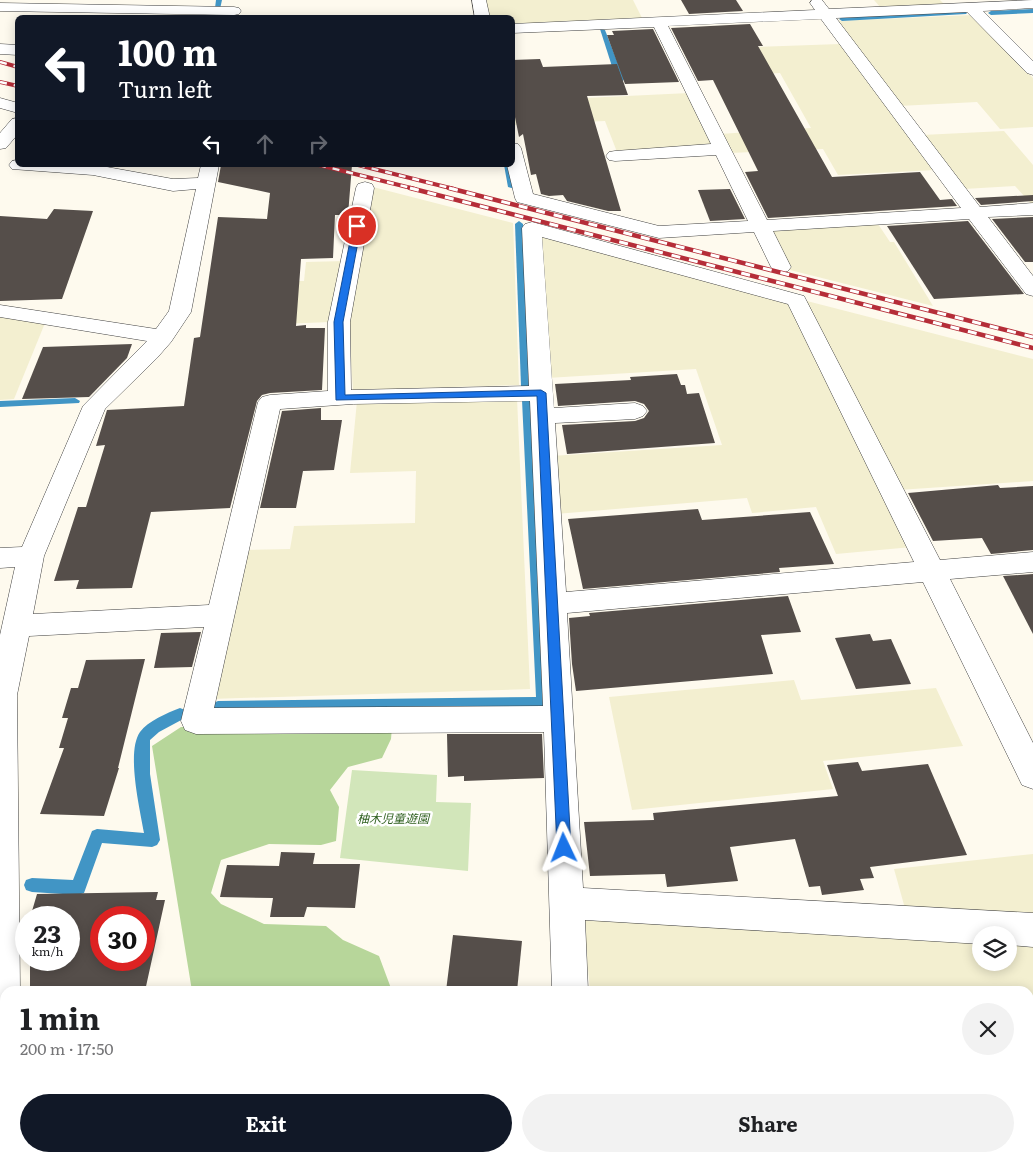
<!DOCTYPE html>
<html lang="en">
<head>
<meta charset="utf-8">
<style>
	body { margin:0; font-family:Literata,"Noto Sans JP",serif; background:#f2f2f2; color:#202124; height:100vh; display:flex; flex-direction:column; font-size:19px; white-space:nowrap }
	* { box-sizing:border-box; margin:0 }
	p { font-size:16px; color:#757577 }
	.icon { flex:none; width:28px; height:28px; fill:none; stroke:currentColor; stroke-width:2; stroke-linecap:round; stroke-linejoin:round }
	.map { position:relative; flex:1; overflow:hidden }
	.side { position:absolute; left:0px; top:986px; width:1034px; height:176px; display:flex; flex-direction:column; background:#fff; border-radius:15px 15px 0 0; box-shadow:0 2px 12px #0003 }
	.side>* { flex:none }
	.top-card { position:absolute; left:15px; top:15px; width:500px; height:152px; border-radius:8px; box-shadow:0 2px 12px #0003; background:#111827; color:#fff; overflow:hidden }
	.fabs { position:absolute; left:972px; top:926px; display:grid; gap:10px }
	.fabs a { display:grid; place-items:center; width:45px; height:45px; border-radius:50%; background:#fff; box-shadow:0 2px 12px #0003; font-size:25px }
	.speed { position:absolute; left:15px; top:906px; display:flex; gap:10px; font-size:25px; font-weight:700; text-align:center }
	.speed>* { display:grid; place-content:center; width:65px; height:65px; border-radius:50%; background:#fff; box-shadow:0 2px 12px #0003; line-height:1 }
	.speed small { font-size:12px; font-weight:400 }
	.speed .limit { border:8px solid #d22; background:#fff; color:#111 }
	.pin { position:absolute; display:grid; place-items:center; width:42px; height:42px; color:#fff; margin:-21px; border:2px solid #fff; border-radius:50%; box-shadow:0 1px 5px #0007 }
	.me { position:absolute; width:55px; margin:-28px; rotate:358deg; stroke-linejoin:round; filter:drop-shadow(0 0 4px #0008) }
	.turn { display:flex; align-items:center; gap:18px; height:105px; padding:0 20px; font-size:22px }
	.turn .icon { width:65px; height:65px; stroke-width:2.5 }
	.turn b { display:block; font-size:35px; line-height:42px }
	.lanes { display:flex; align-items:center; height:48px; padding:0 20px; background:#0003; justify-content:center; gap:25px; direction:ltr }
	.lanes .off { opacity:.35 }
	.round { display:grid; place-items:center; flex:none; width:52px; height:52px; border-radius:26px; background:#f2f2f2 }
	.head { display:flex; align-items:center; justify-content:space-between; height:85px; padding:0 20px }
	h1 { font-size:30px; font-weight:700; line-height:38px }
	.action { display:flex; gap:10px; margin-top:auto; padding:10px 20px }
	.action a { flex:1; height:58px; border-radius:30px; background:#111827; color:#fff; font-size:20px; font-weight:700; line-height:58px; text-align:center }
	.action a+a { background:#f2f2f2; color:#202124 }
	.map>svg:first-child { display:block }
	.farmland { fill:#f3efd0 }
	.green { fill:#d2e6ba }
	.forest { fill:#b7d69a }
	.lines { fill:none; stroke-linecap:round; stroke-linejoin:round }
	.stream { fill:#4195c5; fill-rule:evenodd }
	.building { fill:#554e4a; fill-rule:evenodd }
	.minor-casing { stroke:#404040; stroke-width:1 }
	.minor { fill:#fff; fill-rule:evenodd }
	.rail-far1-casing { stroke:#b52d38; stroke-width:4 }
	.rail-casing { stroke:#b52d38; stroke-width:4.5 }
	.rail-far1 { stroke:#fff; stroke-width:2.5; stroke-dasharray:7; stroke-linecap:butt }
	.rail { stroke:#fff; stroke-width:3; stroke-dasharray:9; stroke-linecap:butt }
	.route { fill:#1a73e8; stroke:#114b97 }
	.labels { text-anchor:middle; dominant-baseline:central; stroke-width:5; stroke-linejoin:round; paint-order:stroke }
	.park-label { font-size:12px; font-style:italic; fill:#316121; stroke:#fff }
</style>
</head>
<body>
<div class="map">
<svg width="1033" height="1162" viewBox="0 0 1033 1162">
	<rect width="100%" height="100%" fill="#fefaee"/>
	<g class="farmland">
		<polygon points="484,0 633,0 643,20 513,25 512,18 487,17"/>
		<polygon points="874,0 940,0 945,5 881,8"/>
		<polygon points="972,15 1033,78 1033,127 1000,129 977,102 899,106 835,21"/>
		<polygon points="840,44 935,170 838,175 823,149 730,153 720,134 811,128 780,73 745,75 731,48"/>
		<polygon points="512,86 585,98 689,93 715,147 617,152 605,121 514,125"/>
		<polygon points="1004,131 1033,165 1033,206 1015,186 964,189 922,135"/>
		<polygon points="373,187 513,223 519,385 353,390 348,316"/>
		<polygon points="878,224 890,242 894,242 933,306 786,269 766,230"/>
		<polygon points="538,235 790,302 912,547 836,554 816,507 752,513 747,498 556,514 551,456 722,445 696,369 547,378"/>
		<polygon points="345,261 330,322 281,324 287,281 304,281 306,262"/>
		<polygon points="803,300 1033,359 1033,481 898,490"/>
		<polygon points="0,316 45,323 14,399 0,400"/>
		<polygon points="517,398 530,689 210,699 243,550 290,549 294,526 415,523 416,471 350,473 357,401"/>
		<polygon points="794,680 801,700 936,688 963,746 823,761 833,789 632,810 609,697"/>
		<polygon points="1033,854 1033,921 906,912 894,869"/>
		<polygon points="583,912 981,935 981,962 1009,962 1009,936 1033,938 1033,1162 877,1162 844,1158 1029,1158 1029,991 590,991"/>
		<polygon points="213,1158 548,1158 551,1162 211,1162"/>
	</g>
	<polygon class="green" points="352,770 437,775 436,802 471,803 468,871 340,858"/>
	<polygon class="forest" points="181,727 392,727 391,739 382,758 348,767 330,790 339,807 336,841 321,845 269,844 221,860 211,893 221,904 264,924 326,926 343,940 379,956 392,991 192,991 152,746"/>
	<g class="lines">
		<g class="stream">
			<polygon points="216,0 222,0 220,9 215,8"/>
			<polygon points="1033,9 1033,13 991,15 988,13 991,11"/>
			<polygon points="964,11 967,13 966,14 842,21 839,19 842,17"/>
			<polygon points="600,29 605,30 624,79 623,81 616,79"/>
			<polygon points="504,165 512,165 515,189 508,187"/>
			<polygon points="519,221 523,224 531,386 526,389 521,386 515,224"/>
			<polygon points="527,397 532,400 550,703 548,707 543,709 218,713 213,711 211,707 213,703 218,701 536,697 522,400"/>
			<polygon points="75,398 80,401 79,403 0,407 0,401"/>
			<path d="M180 708 185 710 187 714 185 718 159 732 150 740V774L160 840 157 845 152 847 102 843 84 893 78 895 32 892 26 890 24 885 26 880 32 878 73 880 92 831 97 829 144 833C140 809 126 752 140 732 148 721 167 713 180 708Z"/>
		</g>
	</g>
	<g class="building">
		<polygon points="681,0 736,0 743,11 689,14"/>
		<polygon points="750,24 763,46 758,46 832,177 920,172 940,200 952,199 957,206 768,218 745,172 758,171 713,80 698,81 671,28"/>
		<polygon points="653,29 679,82 625,84 607,35 614,35 612,31"/>
		<polygon points="540,59 543,67 617,64 628,95 587,96 621,211 608,211 567,201 563,195 549,196 541,194 536,174 531,175 523,134 519,137 512,102 512,60"/>
		<polygon points="221,165 352,165 348,215 335,215 333,258 301,259 296,326 306,325 306,328 325,328 322,390 270,393 262,395 257,401 230,508 151,512 132,588 76,589 79,580 54,581 78,507 86,507 105,445 96,446 107,410 184,406 194,338 200,337 218,217 267,219 270,193 218,182"/>
		<polygon points="730,189 745,219 710,221 698,190"/>
		<polygon points="1033,195 1033,201 981,205 975,198"/>
		<polygon points="54,209 93,211 62,299 0,301 0,216 47,219"/>
		<polygon points="1033,217 1033,262 1025,262 992,219"/>
		<polygon points="968,221 1024,294 934,299 887,226"/>
		<polygon points="132,344 127,358 89,397 22,399 43,347"/>
		<polygon points="677,374 681,385 685,385 687,394 699,393 715,443 567,454 562,425 635,421 644,418 649,411 644,404 635,401 558,406 555,384 631,380 630,377"/>
		<polygon points="321,408 321,420 342,420 334,470 303,471 296,508 260,508 282,411"/>
		<polygon points="998,485 1000,488 1033,486 1033,550 991,554 982,538 933,541 908,493"/>
		<polygon points="698,509 702,520 810,512 834,564 779,568 780,572 583,589 568,519"/>
		<polygon points="1033,574 1033,634 1003,576"/>
		<polygon points="788,596 801,632 761,635 773,674 576,691 572,664 569,618 590,616 589,613"/>
		<polygon points="201,632 192,667 154,668 161,633"/>
		<polygon points="870,634 873,641 891,639 911,684 856,689 835,638"/>
		<polygon points="145,659 118,768 119,768 104,816 40,814 64,748 59,748 68,718 62,718 71,688 78,688 86,660"/>
		<polygon points="447,734 542,734 544,778 464,781 464,776 448,777"/>
		<polygon points="858,762 862,771 928,764 967,855 870,867 874,878 860,879 864,890 822,895 820,886 809,887 795,839 730,847 738,881 667,887 665,874 590,876 584,822 654,820 653,813 838,796 827,765"/>
		<polygon points="281,852 315,853 313,864 360,864 355,908 307,907 304,917 270,917 273,898 220,897 227,865 279,866"/>
		<path d="M158 892 156 900H165L145 991H30V960H69V918H30L37 894ZM101 918H144V960H101Z"/>
		<polygon points="453,935 522,941 517,991 446,991"/>
	</g>
	<g class="lines">
		<defs>
			<g id="minor">
				<polygon points="472,0 486,0 490,18 475,18"/>
				<path d="M812 0H822L829 9 1033 0V8L983 11 1033 61V75L1027 73 967 12 836 18 980 207 1033 203V215L988 217 1033 276V296L1026 294 969 219 773 231 791 267 788 271 781 273 774 271 771 267 754 232 659 238 517 202 515 198 507 165H512V143L518 144 521 148 533 194 659 226 748 221 716 155 615 161 609 160 606 156 609 152 615 151 711 144 654 27 512 33V24L815 10 810 3ZM821 19 961 208 767 220 668 26Z"/>
				<polygon points="0,3 234,7 239,8 241,11 239,14 234,15 0,11"/>
				<polygon points="0,44 18,45 18,55 0,54"/>
				<polygon points="0,98 18,103 18,113 0,108"/>
				<polygon points="18,118 18,134 6,148 0,149 0,133 12,119"/>
				<path d="M18 160V165H96L173 179 198 178 201 165H219L191 312 171 342 157 358 105 409 44 556 33 614 209 605 258 402 262 397 270 395 328 391V322L356 188 358 184 365 182 372 184 374 188 350 322 351 390 529 386 522 228 525 224 532 222 804 296 940 560 1033 552V572L950 579 1033 743V789L1022 785 923 582 567 613 583 888 1033 913V947L1009 945V935H981V944L585 920 588 991H552L544 732 196 734 185 730 181 721 204 627 29 636 17 695 20 991H5V1158H22V1162H0V635L15 567 0 568V548L22 547 83 406 147 341 0 317V305L156 329 169 311 196 189 173 191 93 175 12 169 9 165 12 161ZM542 237 788 304 914 562 566 592 555 423 635 419 643 416 647 411 643 406 635 403 554 408ZM530 401 543 706 214 708 280 409 353 404Z"/>
				<rect x="558" y="1158" width="40" height="4"/>
				<polygon points="675,1158 746,1158 748,1162 676,1162"/>
			</g>
		</defs>
		<use href="#minor" class="minor-casing"/>
		<use href="#minor" class="minor"/>
		<defs>
			<g id="rail-far1">
				<polyline points="0,62 18,67"/>
				<polyline points="0,82 18,86"/>
				<polyline points="319,165 415,189"/>
				<polyline points="358,165 454,189"/>
			</g>
			<g id="rail">
				<polyline points="410,188 1033,348"/>
				<polyline points="449,188 1033,337"/>
			</g>
		</defs>
		<use href="#rail-far1" class="rail-far1-casing"/>
		<use href="#rail" class="rail-casing"/>
		<use href="#rail-far1" class="rail-far1"/>
		<use href="#rail" class="rail"/>
	</g>
	<polygon class="route" points="357,223 361,226 343,322 345,395 541,390 546,393 571,848 569,852 564,854 559,852 557,848 537,396 336,400 334,322 353,226"/>
	<g class="labels">
		<g class="park-label">
			<text x="393" y="818">柚木児童遊園</text>
		</g>
	</g>
</svg>
<div class="fabs">
<a><svg class="icon" aria-label="layers" viewBox="0 0 24 24"><path d="M12 4l9 5-9 5-9-5zM3 14l9 5 9-5"/></svg></a>
</div>
<div class="speed"><div>23<small>km/h</small></div><div class="limit">30</div></div>
<div class="pin" style="left:357px;top:226px;background:#d93025"><svg class="icon" aria-label="arrive" viewBox="0 0 24 24"><path d="M6 21V4h12l-3 4 3 4H6"/></svg></div>
<svg class="me" style="left:564px;top:848px" viewBox="-20 -20 40 40"><path d="M0-17L14 15 0 8-14 15z" fill="#1a73e8" stroke="#fff" stroke-width="4"/></svg>
<div class="top-card">
<div class="turn"><svg class="icon" aria-label="left" viewBox="0 0 24 24"><path d="M17 20v-9H6M10 6l-5 5 5 5"/></svg><div><b>100 m</b>Turn left</div></div>
<div class="lanes"><svg class="icon" aria-label="left" viewBox="0 0 24 24"><path d="M17 20v-9H6M10 6l-5 5 5 5"/></svg><svg class="icon off" aria-label="ahead" viewBox="0 0 24 24"><path d="M12 20V5M6 11l6-6 6 6"/></svg><svg class="icon off" aria-label="right" viewBox="0 0 24 24"><path d="M7 20v-9h11M14 6l5 5-5 5"/></svg></div>
</div>
<section class="side">
<div class="head"><div><h1>1 min</h1><p>200 m · 17:50</p></div><a class="round"><svg class="icon" aria-label="close" viewBox="0 0 24 24"><path d="M6 6l12 12M18 6L6 18"/></svg></a></div>
<div class="action"><a>Exit</a><a>Share</a></div>
</section>
</div>
</body>
</html>
